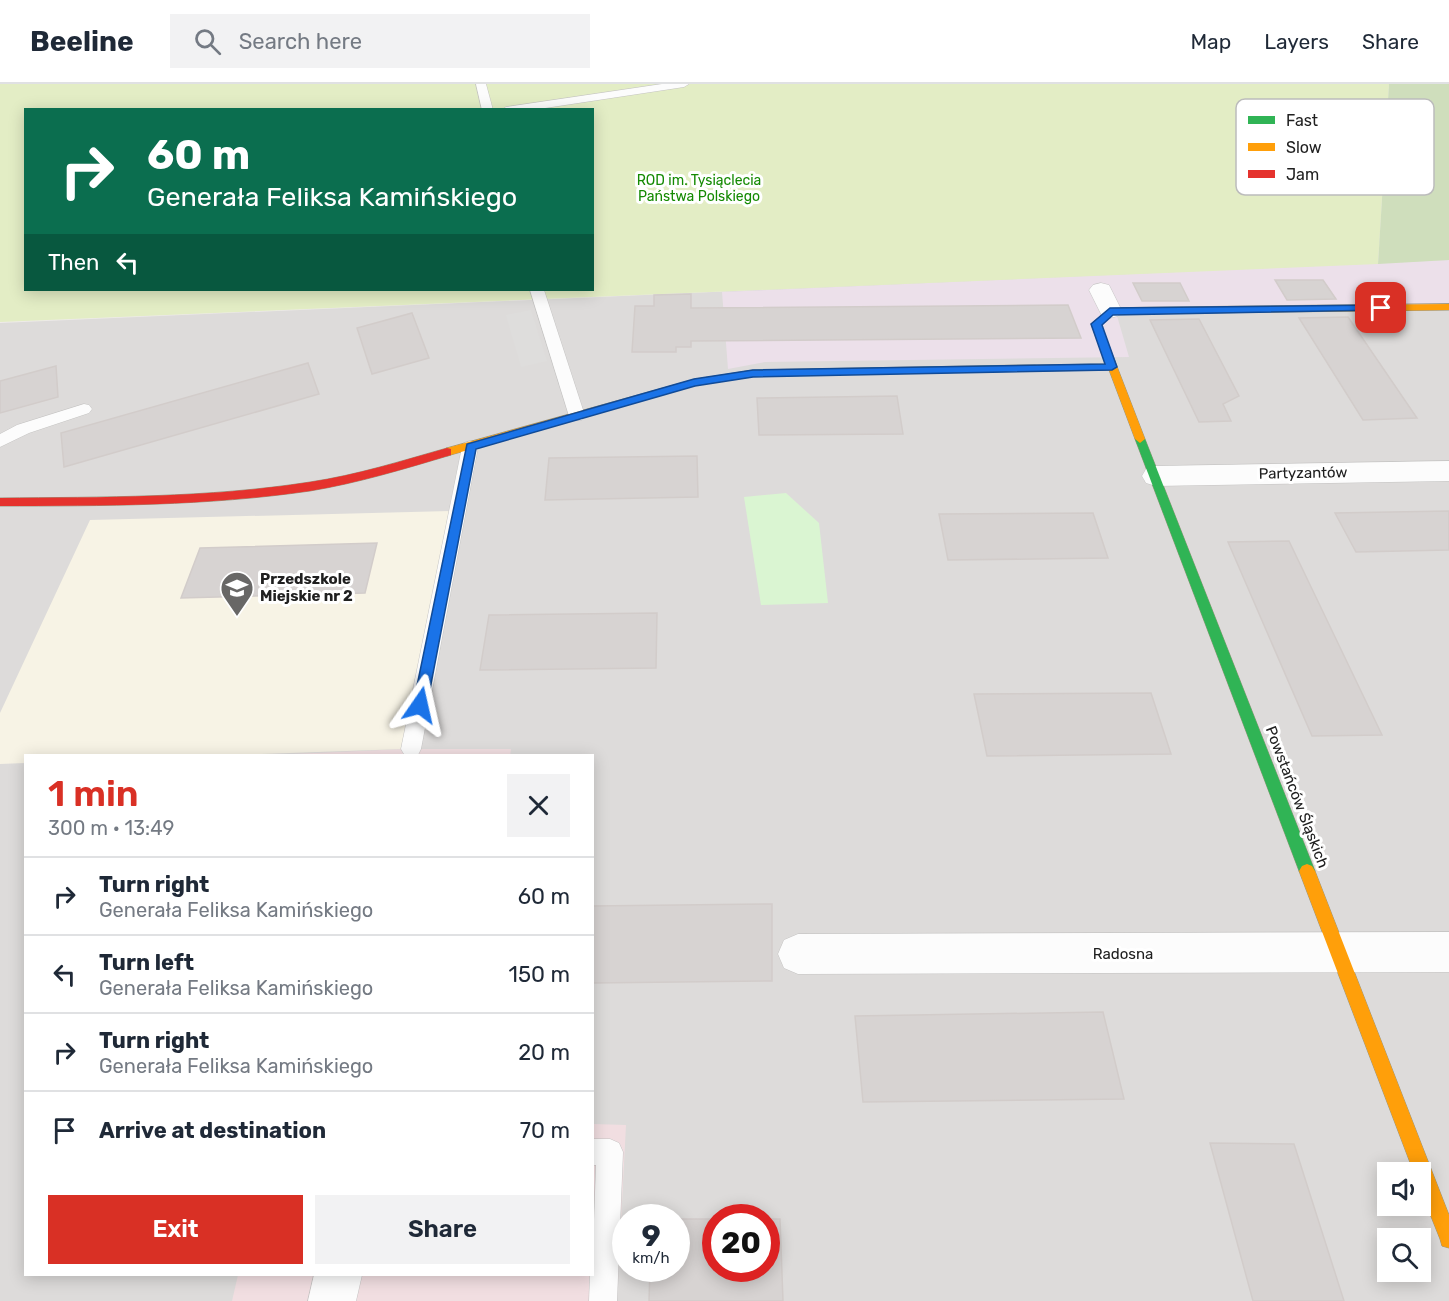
<!DOCTYPE html>
<html lang="en">
<head>
<meta charset="utf-8">
<style>
	body { margin:0; font-family:Rubik,sans-serif; background:#f2f2f3; color:#1f2937; height:100vh; display:flex; flex-direction:column; font-size:22px; white-space:nowrap }
	* { box-sizing:border-box; margin:0 }
	p { font-size:20px; color:#747a83 }
	.icon { flex:none; width:33px; height:33px; fill:none; stroke:currentColor; stroke-width:2; stroke-linecap:round; stroke-linejoin:round }
	.map { position:relative; flex:1; overflow:hidden }
	.sheet { position:absolute; left:24px; top:670px; width:570px; height:522px; display:flex; flex-direction:column; background:#fff; border-radius:0px; box-shadow:0 3px 15px #0003 }
	.sheet>* { flex:none }
	.banner { position:absolute; left:24px; top:24px; width:570px; height:183px; border-radius:0px; box-shadow:0 3px 15px #0003; background:#0b6e4f; color:#fff; overflow:hidden }
	.fabs { position:absolute; left:1377px; top:1078px; display:grid; gap:12px }
	.fabs a { display:grid; place-items:center; width:54px; height:54px; border-radius:0px; background:#fff; box-shadow:0 3px 15px #0003; font-size:30px }
	.speed { position:absolute; left:612px; top:1120px; display:flex; gap:12px; font-size:30px; font-weight:700; text-align:center }
	.speed>* { display:grid; place-content:center; width:78px; height:78px; border-radius:50%; background:#fff; box-shadow:0 3px 15px #0003; line-height:1 }
	.speed small { font-size:15px; font-weight:400 }
	.speed .limit { border:9px solid #d22; background:#fff; color:#111 }
	.pin { position:absolute; display:grid; place-items:center; width:51px; height:51px; color:#fff; margin:-26px; border-radius:12px; box-shadow:0 3px 9px #0006 }
	.me { position:absolute; width:66px; margin:-33px; rotate:11deg; stroke-linejoin:round; filter:drop-shadow(0 0 4px #0008) }
	.turn { display:flex; align-items:center; gap:21px; height:126px; padding:0 24px; font-size:27px }
	.turn .icon { width:78px; height:78px; stroke-width:2.5 }
	.turn b { display:block; font-size:42px; line-height:51px }
	.then { display:flex; align-items:center; height:57px; padding:0 24px; background:#0003; gap:12px; font-size:22px }
	.round { display:grid; place-items:center; flex:none; width:63px; height:63px; border-radius:0px; background:#f2f2f3 }
	.overview { display:flex; align-items:center; justify-content:space-between; height:102px; padding:0 24px }
	h1 { font-size:36px; font-weight:600; line-height:45px; color:#d93025 }
	.action { display:flex; gap:12px; margin-top:auto; padding:12px 24px }
	.action a { flex:1; height:69px; border-radius:0px; background:#d93025; color:#fff; font-size:24px; font-weight:600; line-height:69px; text-align:center }
	.action a+a { background:#f2f2f3; color:#1f2937 }
	ul { padding:0; list-style:none }
	li { display:flex; align-items:center; gap:18px; height:78px; padding:0 24px; border-top:2px solid #e0e1e3 }
	li div { flex:1 }
	li b { display:block; font-size:22px }
	li em { font-style:normal }
	header { display:flex; align-items:center; gap:36px; box-sizing:border-box; height:84px; padding:0 30px; background:#fff; border-bottom:2px solid #e0e1e3 }
	header strong { font-size:28px }
	nav { display:flex; gap:33px; margin-inline-start:auto; font-size:21px }
	.search { width:420px; height:54px; background:#f2f2f3; display:flex; align-items:center; gap:15px; box-sizing:border-box; padding:0 21px; border-radius:0px; color:#747a83; font-size:22px }
	.map>svg:first-child { display:block }
	.residential { fill:#dddbda; fill-rule:evenodd }
	.commercial { fill:#f1dee1 }
	.industrial { fill:#ece0ea }
	.education { fill:#f7f3e5 }
	.grass { fill:#e3edc5; fill-rule:evenodd }
	.forest { fill:#cfdebc }
	.park { fill:#daf5d2 }
	.parking { fill:#dedddc }
	.building { fill:#d7d3d2; stroke:#d2ccca; stroke-width:1.5 }
	.lines { fill:none; stroke-linecap:round; stroke-linejoin:round }
	.lane-casing { stroke:#c5c4c3; stroke-width:1 }
	.street-casing { stroke:#c5c4c3; stroke-width:1 }
	.fast-casing { stroke:#9a967f; stroke-width:1 }
	.slow-casing { stroke:#9a967f; stroke-width:1 }
	.jam-casing { stroke:#9a967f; stroke-width:1 }
	.lane { fill:#fcfcfc; fill-rule:evenodd }
	.street { fill:#fcfcfc; fill-rule:evenodd }
	.fast { fill:#30b455; fill-rule:evenodd }
	.slow { fill:#ff9f0a; fill-rule:evenodd }
	.jam { fill:#e5322d; fill-rule:evenodd }
	.route { fill:#1a73e8; stroke:#114b97; stroke-width:1.5 }
	.labels { text-anchor:middle; dominant-baseline:central; stroke-width:6; stroke-linejoin:round; paint-order:stroke }
	.far-park-label { font-size:14px; fill:#148a03; stroke:#fff }
	.street-label { font-size:15px; fill:#202020; stroke:#fff }
	.poi-label { font-size:15px; font-weight:bold; fill:#202020; stroke:#fff; text-anchor:start }
	.key { fill:#fff; stroke:#bcbcbc; stroke-width:1.5 }
	.key-label { font-size:16px; fill:#202020 }
</style>
</head>
<body>
<header>
<strong>Beeline</strong>
<div class="search"><svg class="icon" aria-label="search" viewBox="0 0 24 24"><circle cx="10" cy="10" r="6"/><path d="M15 15l6 6"/></svg>Search here</div>
<nav><a>Map</a><a>Layers</a><a>Share</a></nav>
</header>
<div class="map">
<svg width="1449" height="1217" viewBox="0 0 1449 1217">
	<rect width="100%" height="100%" fill="#eeebe9"/>
	<path class="residential" d="M1449 176V1217H0V239ZM26 672H592V1191H26ZM1388 1089H1420V1122H1388ZM626 1134H676V1185H626ZM716 1134H766V1185H716ZM1388 1155H1420V1188H1388Z"/>
	<g class="commercial">
		<polygon points="404,665 511,665 510,672 248,672"/>
		<polygon points="593,1040 626,1041 617,1217 232,1217 238,1191 592,1191"/>
	</g>
	<polygon class="industrial" points="1449,176 1449,220 1115,225 1129,273 765,278 728,285 722,208"/>
	<polygon class="education" points="450,427 404,665 201,672 26,672 25,679 0,680 0,629 90,436"/>
	<path class="grass" d="M0 0H1389L1378 180 0 238ZM26 26H592V206H26Z"/>
	<polygon class="forest" points="1389,0 1449,0 1449,176 1378,180"/>
	<polygon class="park" points="786,409 819,439 828,519 761,521 744,413"/>
	<polygon class="parking" points="531,226 547,277 521,283 506,231"/>
	<g class="building">
		<polygon points="1275,196 1323,196 1336,215 1287,216"/>
		<polygon points="1133,199 1180,199 1189,217 1142,217"/>
		<polygon points="691,210 691,224 1068,221 1081,254 691,257 691,263 676,263 676,268 632,268 635,222 654,222 654,211"/>
		<polygon points="412,229 429,274 372,290 357,244"/>
		<polygon points="1348,233 1417,334 1363,336 1299,234"/>
		<polygon points="1199,235 1239,312 1223,320 1231,337 1199,338 1150,236"/>
		<polygon points="308,279 319,310 64,383 61,349"/>
		<polygon points="56,282 58,313 0,329 0,297"/>
		<polygon points="897,312 903,350 759,351 757,314"/>
		<polygon points="697,372 698,413 545,416 549,374"/>
		<polygon points="1449,427 1449,466 1356,468 1335,429"/>
		<polygon points="1093,429 1108,474 948,476 939,430"/>
		<polygon points="1289,457 1382,651 1312,652 1228,458"/>
		<polygon points="377,459 365,509 181,514 200,464"/>
		<polygon points="657,529 656,584 480,586 489,531"/>
		<polygon points="1151,609 1171,670 987,672 974,610"/>
		<polygon points="772,820 772,897 592,899 592,822"/>
		<polygon points="1103,928 1124,1015 863,1018 855,932"/>
		<polygon points="1210,1059 1294,1060 1344,1217 1253,1217"/>
		<polygon points="676,1135 716,1135 716,1185 766,1185 766,1135 780,1135 783,1217 649,1217 650,1185 676,1185"/>
	</g>
	<g class="lines">
		<defs>
			<g id="lane">
				<polygon points="476,0 486,0 493,26 482,26"/>
				<polygon points="662,0 689,0 684,3 532,26 501,26 506,23"/>
				<polygon points="530,206 544,206 585,332 582,336 572,336 569,332"/>
				<polygon points="84,320 89,321 92,325 89,329 29,349 0,363 0,350 17,341"/>
				<polygon points="470,357 476,359 478,363 421,665 418,671 405,672 401,665 462,363 464,359"/>
				<polygon points="592,1055 610,1055 619,1059 623,1068 617,1217 589,1217 590,1191 592,1191 596,1081 592,1081"/>
			</g>
			<g id="street">
				<polygon points="1101,199 1109,201 1122,227 1118,232 1110,234 1102,232 1089,206 1093,201"/>
				<polygon points="1449,377 1449,397 1156,402 1146,399 1142,392 1146,385 1156,382"/>
				<polygon points="1449,848 1449,888 798,890 784,884 778,870 784,856 798,850"/>
				<polygon points="314,1191 362,1191 356,1217 308,1217"/>
			</g>
			<g id="fast">
				<polygon points="1035,281 1040,284 1039,286 753,292 696,301 691,298 696,295 753,286"/>
				<polygon points="1140,351 1145,355 1315,787 1312,792 1307,794 1302,792 1299,787 1135,355"/>
			</g>
			<g id="slow">
				<polygon points="1449,220 1449,226 1113,230 1101,241 1145,355 1140,359 1135,355 1109,286 1035,287 1030,284 1035,281 1106,280 1091,240 1110,224"/>
				<polygon points="696,295 700,296 700,300 447,372 441,368 447,364"/>
				<polygon points="1307,780 1312,782 1315,787 1449,1131 1449,1164 1442,1162 1440,1155 1420,1105 1420,1089 1414,1089 1299,787 1302,782"/>
			</g>
			<path id="jam" d="M447 364 451 365V371C404 385 358 399 310 407 207 422 103 422 0 422V414C103 413 207 414 310 398 357 391 401 377 447 364Z"/>
		</defs>
		<use href="#lane" class="lane-casing"/>
		<use href="#street" class="street-casing"/>
		<use href="#fast" class="fast-casing"/>
		<use href="#slow" class="slow-casing"/>
		<use href="#jam" class="jam-casing"/>
		<use href="#lane" class="lane"/>
		<use href="#street" class="street"/>
		<use href="#fast" class="fast"/>
		<use href="#slow" class="slow"/>
		<use href="#jam" class="jam"/>
	</g>
	<polygon class="route" points="1381,221 1385,222 1385,226 1113,231 1102,241 1117,283 1112,286 753,293 695,302 476,365 427,621 425,625 415,625 413,621 467,360 694,295 753,286 1105,280 1091,240 1110,224"/>
	<defs>
		<symbol id="school-pin" viewBox="-11 -11 22 30"><path d="M0 17L-7.5 6A9.5 9.5 0 1 1 7.5 6Z" fill="#686766" stroke="#fff"/><path d="M0-5L7-2L0 1L-7-2ZM-4 1L0 2.5L4 1V4Q0 6-4 4Z" fill="#fff"/></symbol>
	</defs>
	<g fill-rule="evenodd">
		<use href="#school-pin" x="218" y="485" width="38" height="52"/>
	</g>
	<g class="labels">
		<g class="far-park-label">
			<text x="699" y="96">ROD im. Tysiąclecia<tspan x="699" dy="16">Państwa Polskiego</tspan></text>
		</g>
		<g class="street-label">
			<text transform="translate(1303 389) rotate(-1)">Partyzantów</text>
			<text transform="translate(1297 713) rotate(69)">Powstańców Śląskich</text>
			<text x="1123" y="870">Radosna</text>
		</g>
		<g class="poi-label">
			<text x="260" y="495">Przedszkole<tspan x="260" dy="17">Miejskie nr 2</tspan></text>
		</g>
	</g>
	<rect x="1236" y="15" width="198" height="96" rx="9" class="key"/>
	<rect x="1248" y="32" width="27" height="8" fill="#30b455"/>
	<rect x="1248" y="59" width="27" height="8" fill="#ff9f0a"/>
	<rect x="1248" y="86" width="27" height="8" fill="#e5322d"/>
	<g class="key-label">
		<text x="1286" y="42">Fast</text>
		<text x="1286" y="69">Slow</text>
		<text x="1286" y="96">Jam</text>
	</g>
</svg>
<div class="fabs">
<a><svg class="icon" aria-label="sound" viewBox="0 0 24 24"><path d="M4 9h4l5-4v14l-5-4H4zM17 9q2 3 0 6"/></svg></a>
<a><svg class="icon" aria-label="search" viewBox="0 0 24 24"><circle cx="10" cy="10" r="6"/><path d="M15 15l6 6"/></svg></a>
</div>
<div class="speed"><div>9<small>km/h</small></div><div class="limit">20</div></div>
<div class="pin" style="left:1381px;top:224px;background:#d93025"><svg class="icon" aria-label="arrive" viewBox="0 0 24 24"><path d="M6 21V4h12l-3 4 3 4H6"/></svg></div>
<svg class="me" style="left:420px;top:621px" viewBox="-20 -20 40 40"><path d="M0-17L14 15 0 8-14 15z" fill="#1a73e8" stroke="#fff" stroke-width="4"/></svg>
<div class="banner">
<div class="turn"><svg class="icon" aria-label="right" viewBox="0 0 24 24"><path d="M7 20v-9h11M14 6l5 5-5 5"/></svg><div><b>60 m</b>Generała Feliksa Kamińskiego</div></div>
<div class="then">Then<svg class="icon" aria-label="left" viewBox="0 0 24 24"><path d="M17 20v-9H6M10 6l-5 5 5 5"/></svg></div>
</div>
<section class="sheet">
<div class="overview"><div><h1>1 min</h1><p>300 m · 13:49</p></div><a class="round"><svg class="icon" aria-label="close" viewBox="0 0 24 24"><path d="M6 6l12 12M18 6L6 18"/></svg></a></div>
<ul>
<li><svg class="icon" aria-label="right" viewBox="0 0 24 24"><path d="M7 20v-9h11M14 6l5 5-5 5"/></svg><div><b>Turn right</b><p>Generała Feliksa Kamińskiego</p></div><em>60 m</em></li>
<li><svg class="icon" aria-label="left" viewBox="0 0 24 24"><path d="M17 20v-9H6M10 6l-5 5 5 5"/></svg><div><b>Turn left</b><p>Generała Feliksa Kamińskiego</p></div><em>150 m</em></li>
<li><svg class="icon" aria-label="right" viewBox="0 0 24 24"><path d="M7 20v-9h11M14 6l5 5-5 5"/></svg><div><b>Turn right</b><p>Generała Feliksa Kamińskiego</p></div><em>20 m</em></li>
<li><svg class="icon" aria-label="arrive" viewBox="0 0 24 24"><path d="M6 21V4h12l-3 4 3 4H6"/></svg><div><b>Arrive at destination</b></div><em>70 m</em></li>
</ul>
<div class="action"><a>Exit</a><a>Share</a></div>
</section>
</div>
</body>
</html>
